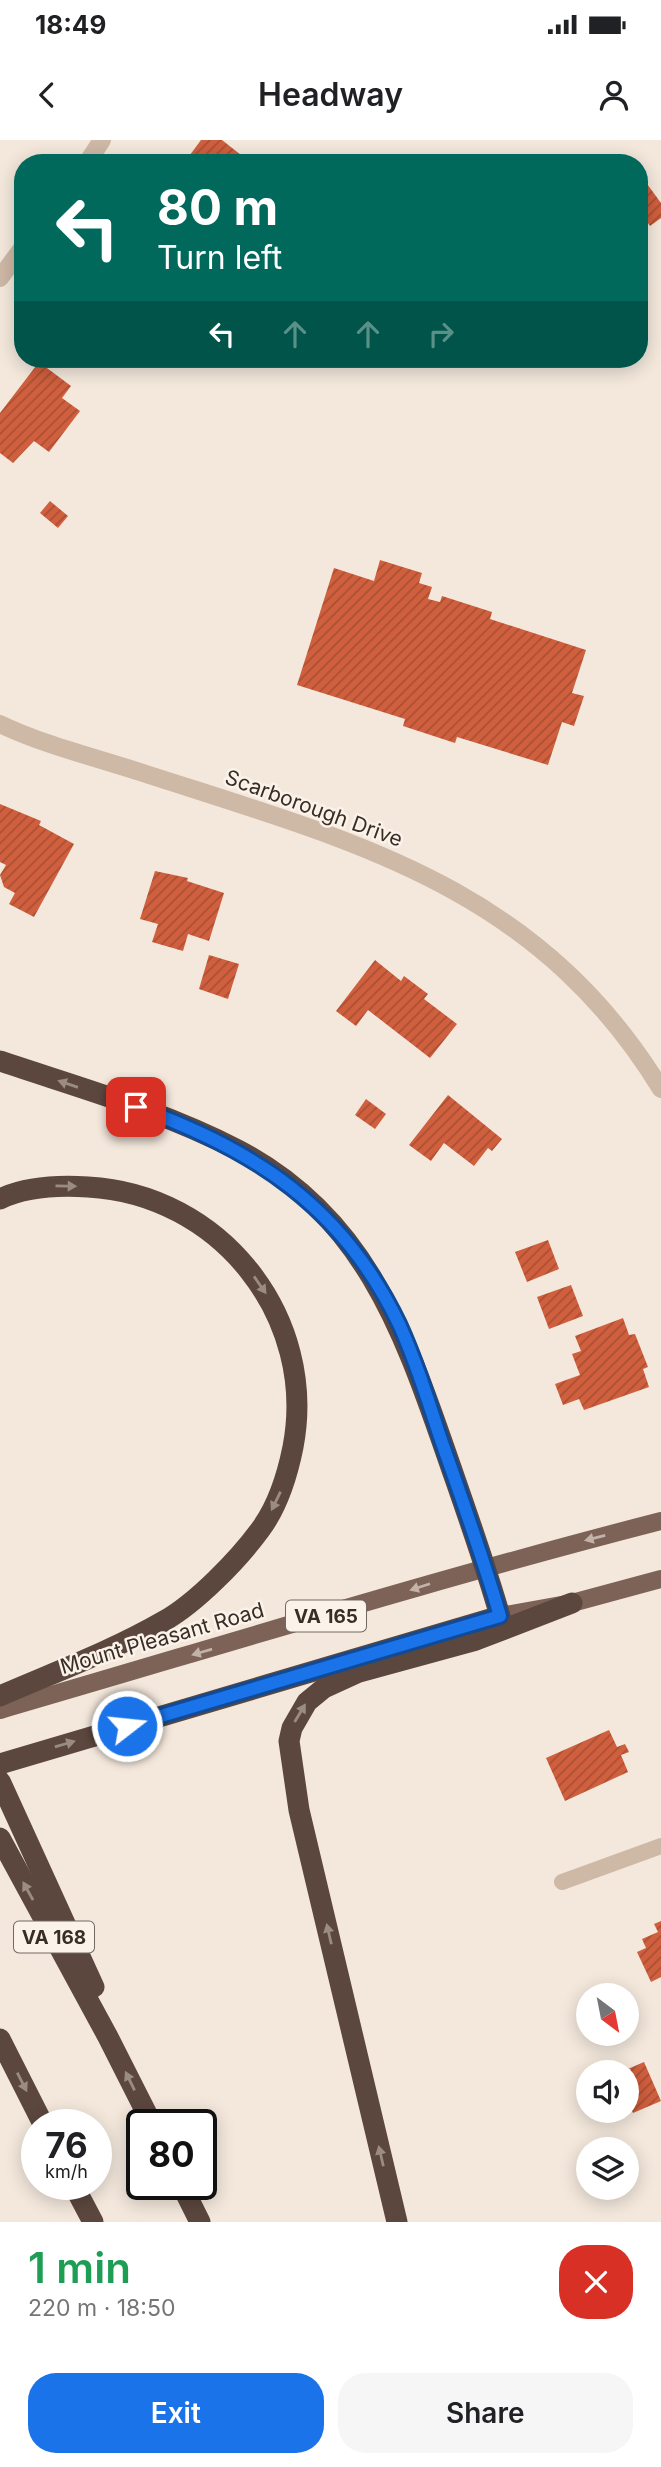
<!DOCTYPE html>
<html lang="en">
<head>
<meta charset="utf-8">
<style>
	body { margin:0; font-family:Inter,sans-serif; background:#f6f6f6; color:#202124; height:100vh; display:flex; flex-direction:column; font-size:26px; white-space:nowrap }
	* { box-sizing:border-box; margin:0 }
	p { font-size:23px; color:#757577 }
	.icon { flex:none; width:38px; height:38px; fill:none; stroke:currentColor; stroke-width:2; stroke-linecap:round; stroke-linejoin:round }
	.map { position:relative; height:2082px; overflow:hidden }
	.side { display:flex; flex-direction:column; background:#fff; flex:1 }
	.side>* { flex:none }
	.top-card { position:absolute; left:14px; top:14px; width:634px; height:214px; border-radius:28px; box-shadow:0 4px 18px #0003; background:#00695c; color:#fff; overflow:hidden }
	.needle { width:46px; rotate:148deg }
	.controls { position:absolute; left:576px; top:1843px; display:grid; gap:14px }
	.controls a { display:grid; place-items:center; width:63px; height:63px; border-radius:50%; background:#fff; box-shadow:0 4px 18px #0003; font-size:35px }
	.speed { position:absolute; left:21px; top:1969px; display:flex; gap:14px; font-size:35px; font-weight:700; text-align:center }
	.speed>* { display:grid; place-content:center; width:91px; height:91px; border-radius:50%; background:#fff; box-shadow:0 4px 18px #0003; line-height:1 }
	.speed small { font-size:18px; font-weight:400 }
	.speed .limit { border:4px solid #111; border-radius:10px; background:#fff; color:#111 }
	.pin { position:absolute; display:grid; place-items:center; width:60px; height:60px; color:#fff; margin:-30px; border-radius:14px; box-shadow:0 4px 10px #0006 }
	.me { position:absolute; width:77px; margin:-38px; rotate:74deg; stroke-linejoin:round; filter:drop-shadow(0 0 5px #0008) }
	.turn { display:flex; align-items:center; gap:24px; height:147px; padding:0 28px; font-size:32px }
	.turn .icon { width:91px; height:91px; stroke-width:2.5 }
	.turn b { display:block; font-size:49px; line-height:60px }
	.lanes { display:flex; align-items:center; height:66px; padding:0 28px; background:#0003; justify-content:center; gap:35px; direction:ltr }
	.lanes .off { opacity:.35 }
	.round { display:grid; place-items:center; flex:none; width:74px; height:74px; border-radius:28px; background:#f6f6f6 }
	.headline { display:flex; align-items:center; justify-content:space-between; height:119px; padding:0 28px }
	h1 { font-size:42px; font-weight:600; line-height:52px; color:#1e9e55 }
	.primary-button { display:flex; gap:14px; margin-top:auto; padding:14px 28px }
	.primary-button a { flex:1; height:80px; border-radius:28px; background:#1a73e8; color:#fff; font-size:28px; font-weight:600; line-height:80px; text-align:center }
	.primary-button a+a { background:#f6f6f6; color:#202124 }
	.status { display:flex; justify-content:space-between; align-items:center; height:49px; padding:0 35px; background:#fff; direction:ltr }
	.status svg { height:19px; fill:currentColor }
	header { display:flex; justify-content:space-between; align-items:center; height:91px; padding:0 28px; background:#fff; font-size:32px; font-weight:600 }
	.map>svg:first-child { display:block }
	.building { fill:url(#building-hatch) }
	.lines { fill:none; stroke-linecap:round; stroke-linejoin:round }
	.lane { stroke:#ceb8a6; stroke-width:16 }
	.street { stroke:#ceb8a6; stroke-width:18 }
	.primary { stroke:#7d6357; stroke-width:18 }
	.highway { stroke:#5b473e; stroke-width:21 }
	.oneway { fill:#9b8c82 }
	.oneway2 { fill:#c2b2a7 }
	.route-casing { stroke:#114b97; stroke-width:18 }
	.route { stroke:#1a73e8; stroke-width:12 }
	.labels { text-anchor:middle; dominant-baseline:central; stroke-width:5; stroke-linejoin:round; paint-order:stroke }
	.shield { fill:#fbf3e9; stroke:#736862; stroke-width:2 }
	.shield-label { font-size:19px; font-weight:bold; fill:#392d28 }
	.street-label { font-size:21px; fill:#392d28; stroke:#fbf3e9 }
</style>
</head>
<body>
<div class="status"><b>18:49</b><svg viewBox="0 0 49 12"><path d="M0 12V9h3v3zM5 12V6h3v6zM10 12V3h3v9zM15 12V0h3v12zM26 1h20v11H26zM47 4h2v5h-2z"/></svg></div>
<header><svg class="icon" aria-label="back" viewBox="0 0 24 24"><path d="M15 5l-7 7 7 7"/></svg>Headway<svg class="icon" aria-label="person" viewBox="0 0 24 24"><circle cx="12" cy="8" r="4"/><path d="M4 21q1-7 8-7t8 7"/></svg></header>
<div class="map">
<svg width="661" height="2082" viewBox="0 0 661 2082">
	<defs>
		<pattern id="building-hatch" width="6" height="6" patternUnits="userSpaceOnUse" patternTransform="scale(1.75)"><rect width="6" height="6" fill="#d05f3e"/><path d="M-1 1l2-2M0 6l6-6M5 7l2-2" fill="none" stroke="#aa4f34"/></pattern>
	</defs>
	<rect width="100%" height="100%" fill="#f4e8dc"/>
	<g class="building">
		<polygon points="201,0 222,0 241,15 235,23 184,23"/>
		<polygon points="642,37 661,63 661,78 650,86 639,70 639,40"/>
		<polygon points="39,222 71,246 62,258 80,271 49,312 34,301 13,323 0,313 0,273"/>
		<polygon points="50,361 68,376 58,388 40,373"/>
		<polygon points="380,420 422,433 419,443 432,447 428,459 440,462 442,456 492,472 490,479 586,510 572,553 584,556 574,586 562,582 548,625 457,597 455,603 403,586 405,579 297,545 334,428 374,441"/>
		<polygon points="0,664 41,681 39,685 74,704 34,777 9,764 15,753 4,747 0,735 6,725 0,722"/>
		<polygon points="155,731 188,738 187,741 224,753 209,801 188,794 183,811 152,802 158,784 140,779"/>
		<polygon points="209,815 239,824 228,859 199,849"/>
		<polygon points="375,820 401,841 404,836 428,854 424,859 457,884 430,918 368,870 356,886 336,871"/>
		<polygon points="448,955 502,999 492,1011 488,1008 474,1026 444,1003 431,1021 409,1005"/>
		<polygon points="366,959 386,974 375,989 355,975"/>
		<polygon points="548,1100 559,1129 527,1142 515,1112"/>
		<polygon points="571,1145 583,1176 549,1189 537,1157"/>
		<polygon points="623,1178 629,1195 635,1194 648,1227 643,1229 649,1247 584,1270 579,1259 563,1265 555,1244 580,1235 572,1214 581,1211 575,1196"/>
		<polygon points="609,1590 617,1607 625,1604 629,1612 621,1615 628,1632 565,1661 546,1618"/>
		<polygon points="661,1781 661,1837 651,1842 637,1812 646,1808 642,1799 658,1792 654,1784"/>
		<polygon points="644,1922 661,1961 633,1973 626,1958 626,1932 621,1932"/>
	</g>
	<g class="lines">
		<polyline class="lane" points="562,1742 661,1706"/>
		<g class="street">
			<polyline points="87,23 102,0"/>
			<polyline points="0,138 23,107"/>
			<path d="M0 584C44 605 94 617 140 632 352 701 536 745 661 949"/>
		</g>
		<g class="primary">
			<polyline points="500,1476 572,1463 661,1439"/>
			<path d="M0 1570C220 1506 439 1438 661 1381"/>
		</g>
		<g class="highway">
			<path d="M0 921C80 948 163 971 238 1010 362 1075 402 1186 445 1310 464 1365 484 1420 500 1476L0 1624"/>
			<path d="M0 1059C27 1046 58 1045 88 1047 220 1054 318 1177 293 1307 287 1337 278 1366 260 1390 238 1420 196 1463 164 1481 112 1511 55 1532 0 1556"/>
			<polyline points="0,1641 94,1847"/>
			<polyline points="0,1698 108,1897 152,1984"/>
			<polyline points="0,1899 43,1984"/>
			<polyline points="73,2044 93,2082"/>
			<polyline points="181,2044 200,2082"/>
			<polyline points="397,2082 299,1670 289,1601 292,1588 307,1562 324,1548 359,1532 476,1500 572,1463"/>
		</g>
	</g>
	<defs><path id="oneway-solid" d="M-6-.8H1V-3.2L6.5 0L1 3.2V.8H-6Z" transform="scale(1.75)"/></defs>
	<g class="oneway">
		<use href="#oneway-solid" transform="translate(68 944) rotate(-161)"/>
		<use href="#oneway-solid" transform="translate(66 1046) rotate(1)"/>
		<use href="#oneway-solid" transform="translate(260 1145) rotate(55)"/>
		<use href="#oneway-solid" transform="translate(276 1361) rotate(116)"/>
		<use href="#oneway-solid" transform="translate(300 1573) rotate(-59)"/>
		<use href="#oneway-solid" transform="translate(65 1604) rotate(-16)"/>
		<use href="#oneway-solid" transform="translate(28 1751) rotate(-119)"/>
		<use href="#oneway-solid" transform="translate(329 1794) rotate(-103)"/>
		<use href="#oneway-solid" transform="translate(130 1941) rotate(-116)"/>
		<use href="#oneway-solid" transform="translate(22 1942) rotate(63)"/>
		<use href="#oneway-solid" transform="translate(381 2016) rotate(-103)"/>
	</g>
	<g class="oneway2">
		<use href="#oneway-solid" transform="translate(595 1398) rotate(166)"/>
		<use href="#oneway-solid" transform="translate(420 1447) rotate(162)"/>
		<use href="#oneway-solid" transform="translate(202 1512) rotate(164)"/>
	</g>
	<g class="lines">
		<defs>
			<path id="route" d="M127 1586 500 1476C482 1414 460 1354 439 1294 427 1257 415 1219 399 1184 343 1067 254 1009 136 967"/>
		</defs>
		<use href="#route" class="route-casing"/>
		<use href="#route" class="route"/>
	</g>
	<g class="labels">
		<g class="shield">
			<rect x="286" y="1460.5" width="80" height="31" rx="5"/>
			<rect x="14" y="1781.5" width="80" height="31" rx="5"/>
		</g>
		<g class="shield-label">
			<text x="326" y="1476">VA 165</text>
			<text x="54" y="1797">VA 168</text>
		</g>
		<g class="street-label">
			<text transform="translate(314 668) rotate(20)">Scarborough Drive</text>
			<text transform="translate(162 1498) rotate(-16)">Mount Pleasant Road</text>
		</g>
	</g>
</svg>
<div class="controls">
<a><svg class="needle" viewBox="-14 -14 28 28"><path d="M0-13l5 13h-10z" fill="#e53935"/><path d="M0 13l5-13h-10z" fill="#757577"/></svg></a>
<a><svg class="icon" aria-label="sound" viewBox="0 0 24 24"><path d="M4 9h4l5-4v14l-5-4H4zM17 9q2 3 0 6"/></svg></a>
<a><svg class="icon" aria-label="layers" viewBox="0 0 24 24"><path d="M12 4l9 5-9 5-9-5zM3 14l9 5 9-5"/></svg></a>
</div>
<div class="speed"><div>76<small>km/h</small></div><div class="limit">80</div></div>
<div class="pin" style="left:136px;top:967px;background:#d93025"><svg class="icon" aria-label="arrive" viewBox="0 0 24 24"><path d="M6 21V4h12l-3 4 3 4H6"/></svg></div>
<svg class="me" style="left:127px;top:1586px" viewBox="-20 -20 40 40"><circle r="17" fill="#1a73e8" stroke="#fff" stroke-width="3"/><path d="M0-11L8 9 0 5-8 9z" fill="#fff"/></svg>
<div class="top-card">
<div class="turn"><svg class="icon" aria-label="left" viewBox="0 0 24 24"><path d="M17 20v-9H6M10 6l-5 5 5 5"/></svg><div><b>80 m</b>Turn left</div></div>
<div class="lanes"><svg class="icon" aria-label="left" viewBox="0 0 24 24"><path d="M17 20v-9H6M10 6l-5 5 5 5"/></svg><svg class="icon off" aria-label="ahead" viewBox="0 0 24 24"><path d="M12 20V5M6 11l6-6 6 6"/></svg><svg class="icon off" aria-label="ahead" viewBox="0 0 24 24"><path d="M12 20V5M6 11l6-6 6 6"/></svg><svg class="icon off" aria-label="right" viewBox="0 0 24 24"><path d="M7 20v-9h11M14 6l5 5-5 5"/></svg></div>
</div>
</div>
<section class="side">
<div class="headline"><div><h1>1 min</h1><p>220 m · 18:50</p></div><a class="round" style="background:#d93025;color:#fff"><svg class="icon" aria-label="close" viewBox="0 0 24 24"><path d="M6 6l12 12M18 6L6 18"/></svg></a></div>
<div class="primary-button"><a>Exit</a><a>Share</a></div>
</section>
</body>
</html>
